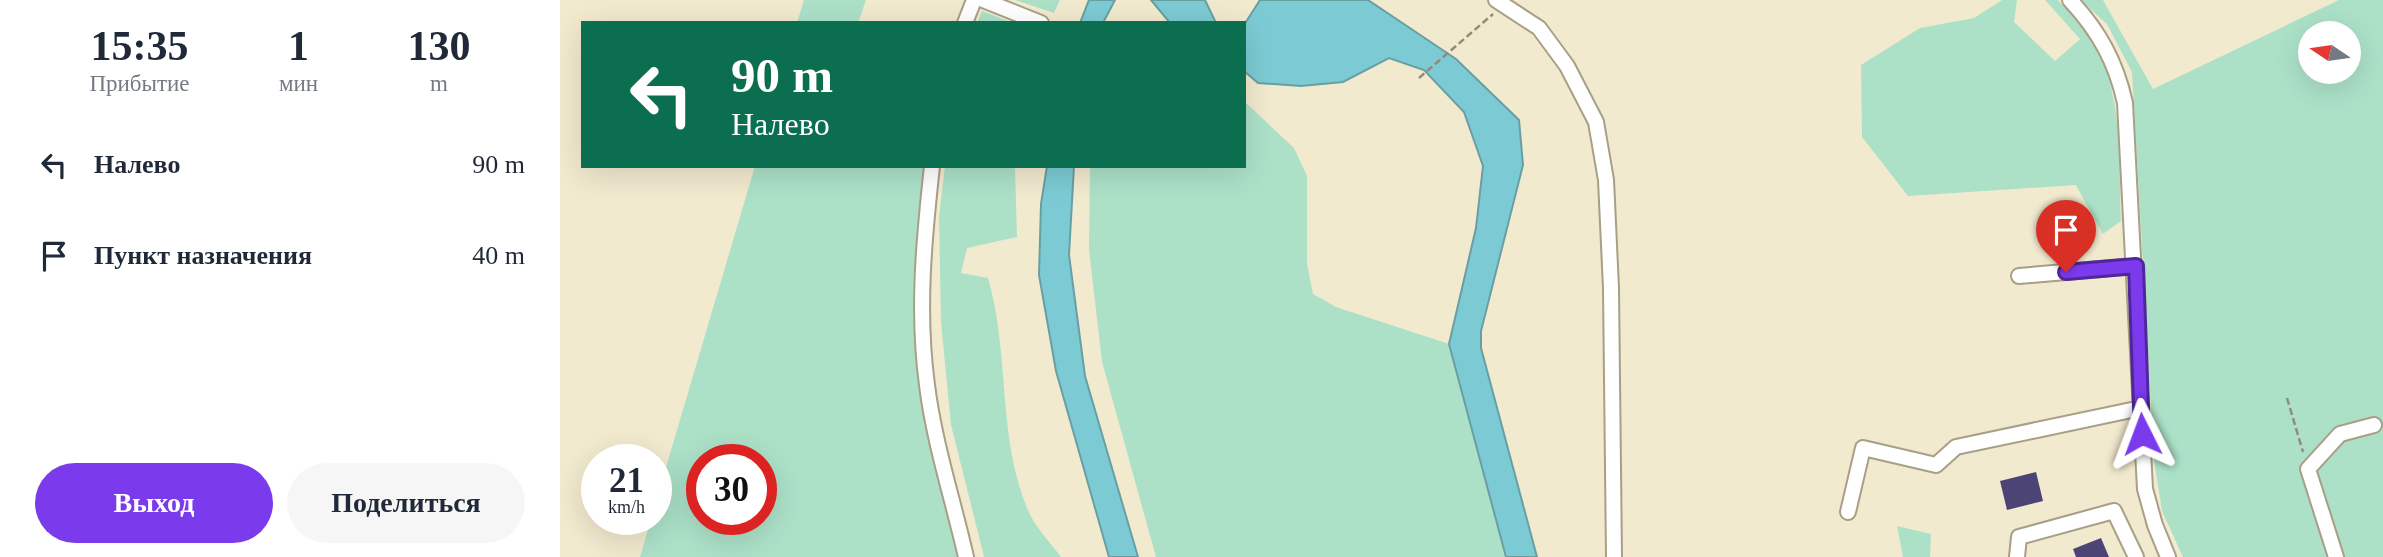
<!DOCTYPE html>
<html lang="ru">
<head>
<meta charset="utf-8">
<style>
	body { margin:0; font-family:"Times New Roman",serif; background:#f6f6f7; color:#1f2937; height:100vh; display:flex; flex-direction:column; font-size:26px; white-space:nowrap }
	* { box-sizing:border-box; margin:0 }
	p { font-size:23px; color:#747a83 }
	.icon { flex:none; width:38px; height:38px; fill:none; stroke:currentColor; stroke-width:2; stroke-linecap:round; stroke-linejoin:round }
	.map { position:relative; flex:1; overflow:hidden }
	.panel { display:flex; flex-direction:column; background:#fff; width:560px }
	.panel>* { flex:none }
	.banner { position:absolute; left:21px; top:21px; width:665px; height:147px; border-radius:0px; box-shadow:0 7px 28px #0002; background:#0b6e4f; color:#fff; overflow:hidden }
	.needle { width:46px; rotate:283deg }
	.buttons { position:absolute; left:1738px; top:21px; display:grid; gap:14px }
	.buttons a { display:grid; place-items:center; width:63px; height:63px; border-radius:50%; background:#fff; box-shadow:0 7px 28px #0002; font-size:35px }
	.speed { position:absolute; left:21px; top:444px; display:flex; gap:14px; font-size:35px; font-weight:700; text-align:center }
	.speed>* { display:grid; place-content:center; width:91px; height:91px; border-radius:50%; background:#fff; box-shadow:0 7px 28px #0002; line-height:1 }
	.speed small { font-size:18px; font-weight:400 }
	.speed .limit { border:10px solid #d22; background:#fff; color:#111 }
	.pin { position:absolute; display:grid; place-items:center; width:60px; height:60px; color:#fff; margin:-72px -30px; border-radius:50% 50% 50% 0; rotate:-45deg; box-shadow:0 0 7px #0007 }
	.pin .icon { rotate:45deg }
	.me { position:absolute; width:77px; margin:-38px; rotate:357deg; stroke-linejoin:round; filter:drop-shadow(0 0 5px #0008) }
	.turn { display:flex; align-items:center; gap:24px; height:147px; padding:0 35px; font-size:32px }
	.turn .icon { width:91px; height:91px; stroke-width:2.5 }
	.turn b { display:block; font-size:49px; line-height:60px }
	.eta { display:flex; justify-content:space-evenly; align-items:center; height:119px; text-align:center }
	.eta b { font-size:42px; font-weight:700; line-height:49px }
	.cta { display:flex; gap:14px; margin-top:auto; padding:14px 35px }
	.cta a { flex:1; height:80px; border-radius:42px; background:#7c3aed; color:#fff; font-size:28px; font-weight:700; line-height:80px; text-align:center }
	.cta a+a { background:#f6f6f7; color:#1f2937 }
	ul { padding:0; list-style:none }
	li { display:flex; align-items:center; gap:21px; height:91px; padding:0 35px }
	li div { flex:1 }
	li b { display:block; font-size:26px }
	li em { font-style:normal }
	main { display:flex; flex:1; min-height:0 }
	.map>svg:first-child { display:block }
	.green { fill:#ace1c8; fill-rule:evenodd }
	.water { fill:#7ccbd4; stroke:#699fa2; stroke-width:2 }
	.building { fill:#4c4474 }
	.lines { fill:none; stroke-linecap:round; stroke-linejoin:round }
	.minor-casing { stroke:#a79f86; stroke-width:18 }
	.path { stroke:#918c7a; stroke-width:2.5; stroke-dasharray:7 3.5; stroke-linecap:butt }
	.minor { stroke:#fff; stroke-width:14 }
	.route-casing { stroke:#51269a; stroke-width:18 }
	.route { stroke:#7c3aed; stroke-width:12 }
</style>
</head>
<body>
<main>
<section class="panel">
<div class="eta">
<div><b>15:35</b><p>Прибытие</p></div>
<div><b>1</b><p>мин</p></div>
<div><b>130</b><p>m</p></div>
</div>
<ul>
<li><svg class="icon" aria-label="left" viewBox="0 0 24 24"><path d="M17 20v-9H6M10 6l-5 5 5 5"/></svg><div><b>Налево</b></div><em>90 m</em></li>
<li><svg class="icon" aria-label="arrive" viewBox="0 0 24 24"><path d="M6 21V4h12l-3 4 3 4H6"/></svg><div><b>Пункт назначения</b></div><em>40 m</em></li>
</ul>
<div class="cta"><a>Выход</a><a>Поделиться</a></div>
</section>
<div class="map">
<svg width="1823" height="557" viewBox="0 0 1823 557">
	<rect width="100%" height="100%" fill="#f2eacf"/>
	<g class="green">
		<polygon points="244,0 306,0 298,23 237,23"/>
		<polygon points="455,0 500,0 494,13"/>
		<path d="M1442 0H1457L1454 22 1495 61 1520 39 1485 0H1498C1507 10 1519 20 1527 32 1565 86 1558 159 1561 221L1543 234 1516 185 1348 196 1302 137 1301 65 1360 28 1414 18Z"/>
		<path d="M1520 0H1543L1593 89 1779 0H1823V557H1623L1602 511 1594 460 1572 72 1547 24ZM1750 33H1788V72H1750Z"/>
		<polygon points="422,11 453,23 417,23"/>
		<polygon points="684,101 734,148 747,176 747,264 753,294 776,307 889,344 946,557 596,557 542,362 529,250 530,166 684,166"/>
		<path d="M195 166H372L361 322 406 557H80L91 520H96V501ZM142 460H201V520H142Z"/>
		<path d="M385 166H455L457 237 407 248 401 273 428 278C450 353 437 435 467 508 474 526 490 542 501 557H424L391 425 381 322 379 217Z"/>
		<polygon points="1337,526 1371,534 1370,557 1343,557"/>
	</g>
	<g class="water">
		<polygon points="529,0 555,0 543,23 520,23"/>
		<polygon points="591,0 645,0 656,23 610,23"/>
		<polygon points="700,0 808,0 896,59 959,120 963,165 921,331 921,348 977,557 946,557 889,344 916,228 923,166 904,112 864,70 829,58 783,82 741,86 698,83 684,71 684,25"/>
		<polygon points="487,166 514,166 509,255 525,376 578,557 549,557 496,371 479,275 481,204"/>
	</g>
	<g class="building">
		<polygon points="1476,472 1483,501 1447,510 1440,481"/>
		<polygon points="1541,538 1549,557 1516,557 1513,549"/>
	</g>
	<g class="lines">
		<defs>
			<g id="minor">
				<polyline points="423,0 481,23"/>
				<polyline points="936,0 979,28 1007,66 1036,122 1046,180 1051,288 1054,557"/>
				<path d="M1510 0C1539 31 1556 62 1565 103L1585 489 1595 525 1608 557"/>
				<polyline points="405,23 414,0"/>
				<path d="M372 166C364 239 357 311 367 385 374 442 393 500 406 557"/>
				<polyline points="1459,276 1575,266"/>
				<polyline points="1288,512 1303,448 1376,465 1396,447 1581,408"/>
				<polyline points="1457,557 1459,537 1554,511 1576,557"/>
				<polyline points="1776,557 1748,469 1780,434 1814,425"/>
			</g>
		</defs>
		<use href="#minor" class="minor-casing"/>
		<g class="path">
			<polyline points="859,78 933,14"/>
			<polyline points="1727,398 1743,452"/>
		</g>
		<use href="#minor" class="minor"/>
	</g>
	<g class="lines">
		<defs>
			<polyline id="route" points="1506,272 1576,266 1582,434"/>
		</defs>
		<use href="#route" class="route-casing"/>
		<use href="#route" class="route"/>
	</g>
</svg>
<div class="buttons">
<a><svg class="needle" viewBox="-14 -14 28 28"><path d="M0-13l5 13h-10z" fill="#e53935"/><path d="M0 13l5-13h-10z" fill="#747a83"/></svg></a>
</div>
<div class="speed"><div>21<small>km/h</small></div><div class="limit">30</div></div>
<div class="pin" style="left:1506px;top:272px;background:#d93025"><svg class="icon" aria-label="arrive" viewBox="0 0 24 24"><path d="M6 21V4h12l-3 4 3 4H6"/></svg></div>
<svg class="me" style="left:1582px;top:434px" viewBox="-20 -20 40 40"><path d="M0-17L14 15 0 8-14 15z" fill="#7c3aed" stroke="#fff" stroke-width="4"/></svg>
<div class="banner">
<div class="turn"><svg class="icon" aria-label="left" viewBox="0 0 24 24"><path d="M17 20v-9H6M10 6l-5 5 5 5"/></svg><div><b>90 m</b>Налево</div></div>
</div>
</div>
</main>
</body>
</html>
